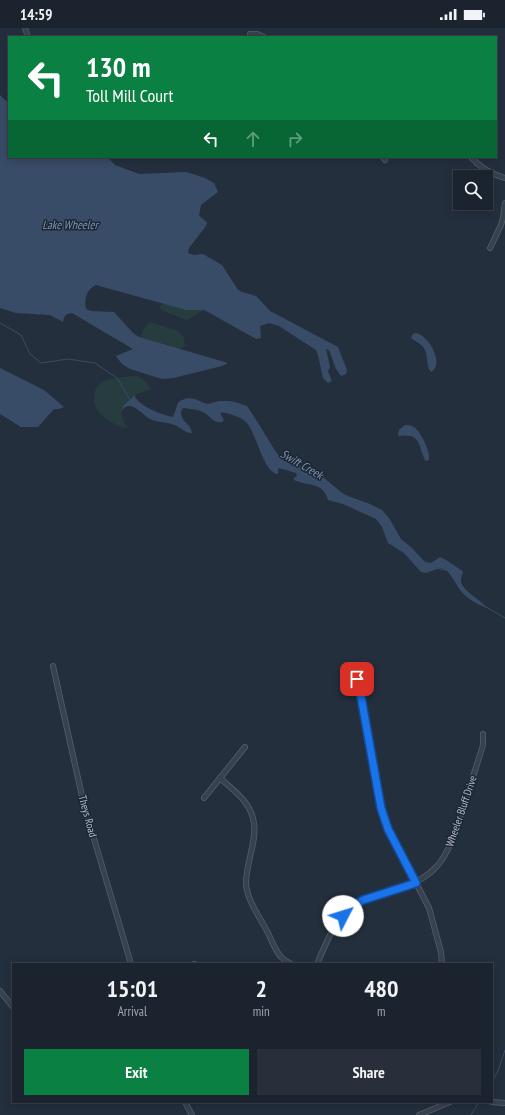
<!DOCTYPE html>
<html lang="en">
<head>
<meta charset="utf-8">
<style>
	body { margin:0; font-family:"PT Sans Narrow",sans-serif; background:#282f3a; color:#f1f3f6; height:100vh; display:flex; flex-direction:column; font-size:15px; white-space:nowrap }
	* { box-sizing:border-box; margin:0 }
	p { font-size:13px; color:#a0a4aa }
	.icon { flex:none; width:22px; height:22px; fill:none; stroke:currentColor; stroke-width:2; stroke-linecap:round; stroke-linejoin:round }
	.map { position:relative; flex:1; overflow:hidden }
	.drawer { position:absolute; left:12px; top:935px; width:481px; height:140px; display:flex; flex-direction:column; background:#1b232e; border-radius:0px; box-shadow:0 2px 10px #0003,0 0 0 1px #39404a }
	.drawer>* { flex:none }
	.top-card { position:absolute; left:8px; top:8px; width:489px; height:122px; border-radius:0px; box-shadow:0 2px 10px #0003,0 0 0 1px #39404a; background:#0b8043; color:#fff; overflow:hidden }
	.tools { position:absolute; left:453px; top:142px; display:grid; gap:8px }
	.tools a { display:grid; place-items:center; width:40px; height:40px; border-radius:0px; background:#1b232e; box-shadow:0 2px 10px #0003,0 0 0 1px #39404a; font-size:20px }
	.pin { position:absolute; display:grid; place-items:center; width:34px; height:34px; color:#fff; margin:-17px; border-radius:8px; box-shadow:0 2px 6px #0006 }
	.me { position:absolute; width:44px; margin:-22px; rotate:50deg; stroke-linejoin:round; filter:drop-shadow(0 0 3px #0008) }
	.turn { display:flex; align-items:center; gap:14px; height:84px; padding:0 12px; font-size:18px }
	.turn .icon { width:52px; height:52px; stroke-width:2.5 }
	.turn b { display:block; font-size:28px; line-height:34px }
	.lanes { display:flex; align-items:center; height:38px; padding:0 12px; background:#0003; justify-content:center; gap:20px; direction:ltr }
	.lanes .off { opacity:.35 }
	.eta { display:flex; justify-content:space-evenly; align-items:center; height:68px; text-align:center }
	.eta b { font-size:24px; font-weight:700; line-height:28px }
	.cta { display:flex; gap:8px; margin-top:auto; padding:8px 12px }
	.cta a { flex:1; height:46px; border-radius:0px; background:#0b8043; color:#fff; font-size:16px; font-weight:700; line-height:46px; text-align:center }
	.cta a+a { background:#282f3a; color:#f1f3f6 }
	.status { display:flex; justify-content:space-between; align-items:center; height:28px; padding:0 20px; background:#1b232e; direction:ltr }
	.status svg { height:11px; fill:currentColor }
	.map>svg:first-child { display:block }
	.green { fill:#263c3f }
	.water { fill:#394c67 }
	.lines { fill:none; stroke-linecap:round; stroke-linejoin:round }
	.stream { stroke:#394c67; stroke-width:1 }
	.minor-casing { stroke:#565f6c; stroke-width:6 }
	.minor { stroke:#38414e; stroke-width:4.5 }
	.route-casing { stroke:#114b97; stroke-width:10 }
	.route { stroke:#1a73e8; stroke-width:7 }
	.labels { text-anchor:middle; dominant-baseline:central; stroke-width:3; stroke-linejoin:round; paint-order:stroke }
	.street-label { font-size:11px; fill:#b4bcc9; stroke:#1d2633 }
	.water-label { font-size:12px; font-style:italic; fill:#7c92b1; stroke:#1d2633 }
</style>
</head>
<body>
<div class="status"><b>14:59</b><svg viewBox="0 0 49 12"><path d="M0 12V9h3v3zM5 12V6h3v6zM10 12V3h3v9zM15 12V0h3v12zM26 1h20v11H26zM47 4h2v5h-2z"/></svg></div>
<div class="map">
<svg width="505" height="1087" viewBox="0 0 505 1087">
	<rect width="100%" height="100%" fill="#242f3e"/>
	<g class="green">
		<polygon points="171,267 204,282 200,284 188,292 186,292 159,281 161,277"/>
		<polygon points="150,294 178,303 184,310 185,318 174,324 139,312 145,299"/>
		<path d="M135 348C141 348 149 356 150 361 147 364 143 363 139 365 136 366 134 369 131 371 119 381 119 387 128 400 121 401 103 390 99 384 92 375 92 360 102 354 112 349 125 349 135 348Z"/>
	</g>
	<g class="water">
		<path d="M0 67 9 76V129H107L115 137 139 146 186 144 193 146 205 150 214 155 218 164 201 177 199 188 207 194 206 198 189 220 188 225 194 227 203 226 222 237 238 262 242 264 256 268 270 283 338 319 347 342 346 346 341 348 336 341 329 322 326 321 330 339 328 343 332 353 328 355 323 350 318 327 316 322 279 298 269 295 260 298 261 310 256 311 208 284 204 282H186L96 257C86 262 84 271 86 281L91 283 114 284 133 305 139 309 228 335 222 338 173 350 162 351 130 341 122 336 116 328 133 321 72 285 67 286 64 289 63 294 50 287 16 285 0 280Z"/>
		<path d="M416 305C429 307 445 337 431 344 425 337 429 327 424 320 420 315 415 313 411 310L413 306Z"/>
		<polygon points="0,340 44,362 64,379 59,381 54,381 38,399 21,399 0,386"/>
		<path d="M135 367V369C141 379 162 387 173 389L178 375 180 373 187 370 195 371 204 375 208 376 219 373H229L235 374 247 378 253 387 276 424 283 432 304 439 323 449 342 465 348 468 370 476 382 482 389 490 401 511 411 519 425 534 431 535 440 529 446 532 461 542 463 544C462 547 461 550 461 554 463 563 481 572 487 580 477 576 467 571 460 562 455 555 452 547 445 541L440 540 426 545 421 544 404 525 388 515 382 499 376 491 343 476 328 472C324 454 307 458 294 452V450L297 448 296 445 279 440 278 441V446C263 445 257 405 246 394 243 391 239 389 235 388 230 386 225 384 220 385L224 392 222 394C213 396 210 387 203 384 197 381 189 381 183 380L181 383C180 394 190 394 192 405 185 405 181 400 175 397 167 394 155 394 150 391 141 386 130 369 121 384L124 377Z"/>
		<path d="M405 397C408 397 411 397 414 399 421 404 431 425 429 432L426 433 425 432C418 417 421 405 399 408L398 407 399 402Z"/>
	</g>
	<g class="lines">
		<g class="stream">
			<polyline points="0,295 21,307 30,326 41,335 68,331 95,335 117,350 131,373"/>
			<polyline points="436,540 446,542"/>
			<polyline points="486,579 505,590"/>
			<polyline points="492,1054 498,1043 505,1022"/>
			<polyline points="471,1087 479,1074"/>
		</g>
		<defs>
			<g id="minor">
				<polyline points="25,0 28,9"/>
				<polyline points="250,6 257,6 264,9"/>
				<polyline points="383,129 385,132"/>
				<path d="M471 129C480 140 491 146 505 150"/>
				<polyline points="490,220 501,197 503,190 505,175"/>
				<polyline points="53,638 84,777 131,936"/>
				<polyline points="357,651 360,663 381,780 388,801 429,880 441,924 442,936"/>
				<path d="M220 750C234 763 251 774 254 795 257 812 246 836 246 855 247 873 260 889 268 905 272 913 275 922 281 929 284 932 287 934 291 936"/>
				<polyline points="204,770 245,719"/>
				<polyline points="194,936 195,936"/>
				<path d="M317 936C326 916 333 894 351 879 363 869 378 867 393 863 409 858 426 851 437 838 450 824 458 795 464 777 470 757 477 737 483 717V706"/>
				<polyline points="0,963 13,979"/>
				<polyline points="185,1074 192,1087"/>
				<polyline points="492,1074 505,1075"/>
				<polyline points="419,1087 450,1074"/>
			</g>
		</defs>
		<use href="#minor" class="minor-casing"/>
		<use href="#minor" class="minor"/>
	</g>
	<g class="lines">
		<defs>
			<polyline id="route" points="343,888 351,879 363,872 416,855 388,801 381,780 360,663 357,651"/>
		</defs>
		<use href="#route" class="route-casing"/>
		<use href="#route" class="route"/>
	</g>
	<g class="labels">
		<g class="street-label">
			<text transform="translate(461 783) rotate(-71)">Wheeler Bluff Drive</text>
			<text transform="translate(88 788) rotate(75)">Theys Road</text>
		</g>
		<g class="water-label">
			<text x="70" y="196">Lake Wheeler</text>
			<text transform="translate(302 436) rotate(30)">Swift Creek</text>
		</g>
	</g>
</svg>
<div class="tools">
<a><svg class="icon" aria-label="search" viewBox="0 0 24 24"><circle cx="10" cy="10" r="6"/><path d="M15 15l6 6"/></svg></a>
</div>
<div class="pin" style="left:357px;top:651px;background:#d93025"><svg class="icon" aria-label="arrive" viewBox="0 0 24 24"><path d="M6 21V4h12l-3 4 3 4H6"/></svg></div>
<svg class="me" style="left:343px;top:888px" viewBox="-20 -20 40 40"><circle r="19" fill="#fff"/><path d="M0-13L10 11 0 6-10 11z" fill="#1a73e8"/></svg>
<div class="top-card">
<div class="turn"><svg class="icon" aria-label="left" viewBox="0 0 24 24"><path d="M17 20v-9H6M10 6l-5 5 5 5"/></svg><div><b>130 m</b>Toll Mill Court</div></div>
<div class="lanes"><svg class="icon" aria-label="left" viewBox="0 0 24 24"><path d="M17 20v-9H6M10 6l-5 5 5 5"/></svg><svg class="icon off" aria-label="ahead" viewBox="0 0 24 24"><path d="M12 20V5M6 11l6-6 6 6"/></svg><svg class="icon off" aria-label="right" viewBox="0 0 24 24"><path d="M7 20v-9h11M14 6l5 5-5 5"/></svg></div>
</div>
<section class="drawer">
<div class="eta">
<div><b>15:01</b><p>Arrival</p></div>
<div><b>2</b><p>min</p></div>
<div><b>480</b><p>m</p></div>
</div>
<div class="cta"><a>Exit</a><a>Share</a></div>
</section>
</div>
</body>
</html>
